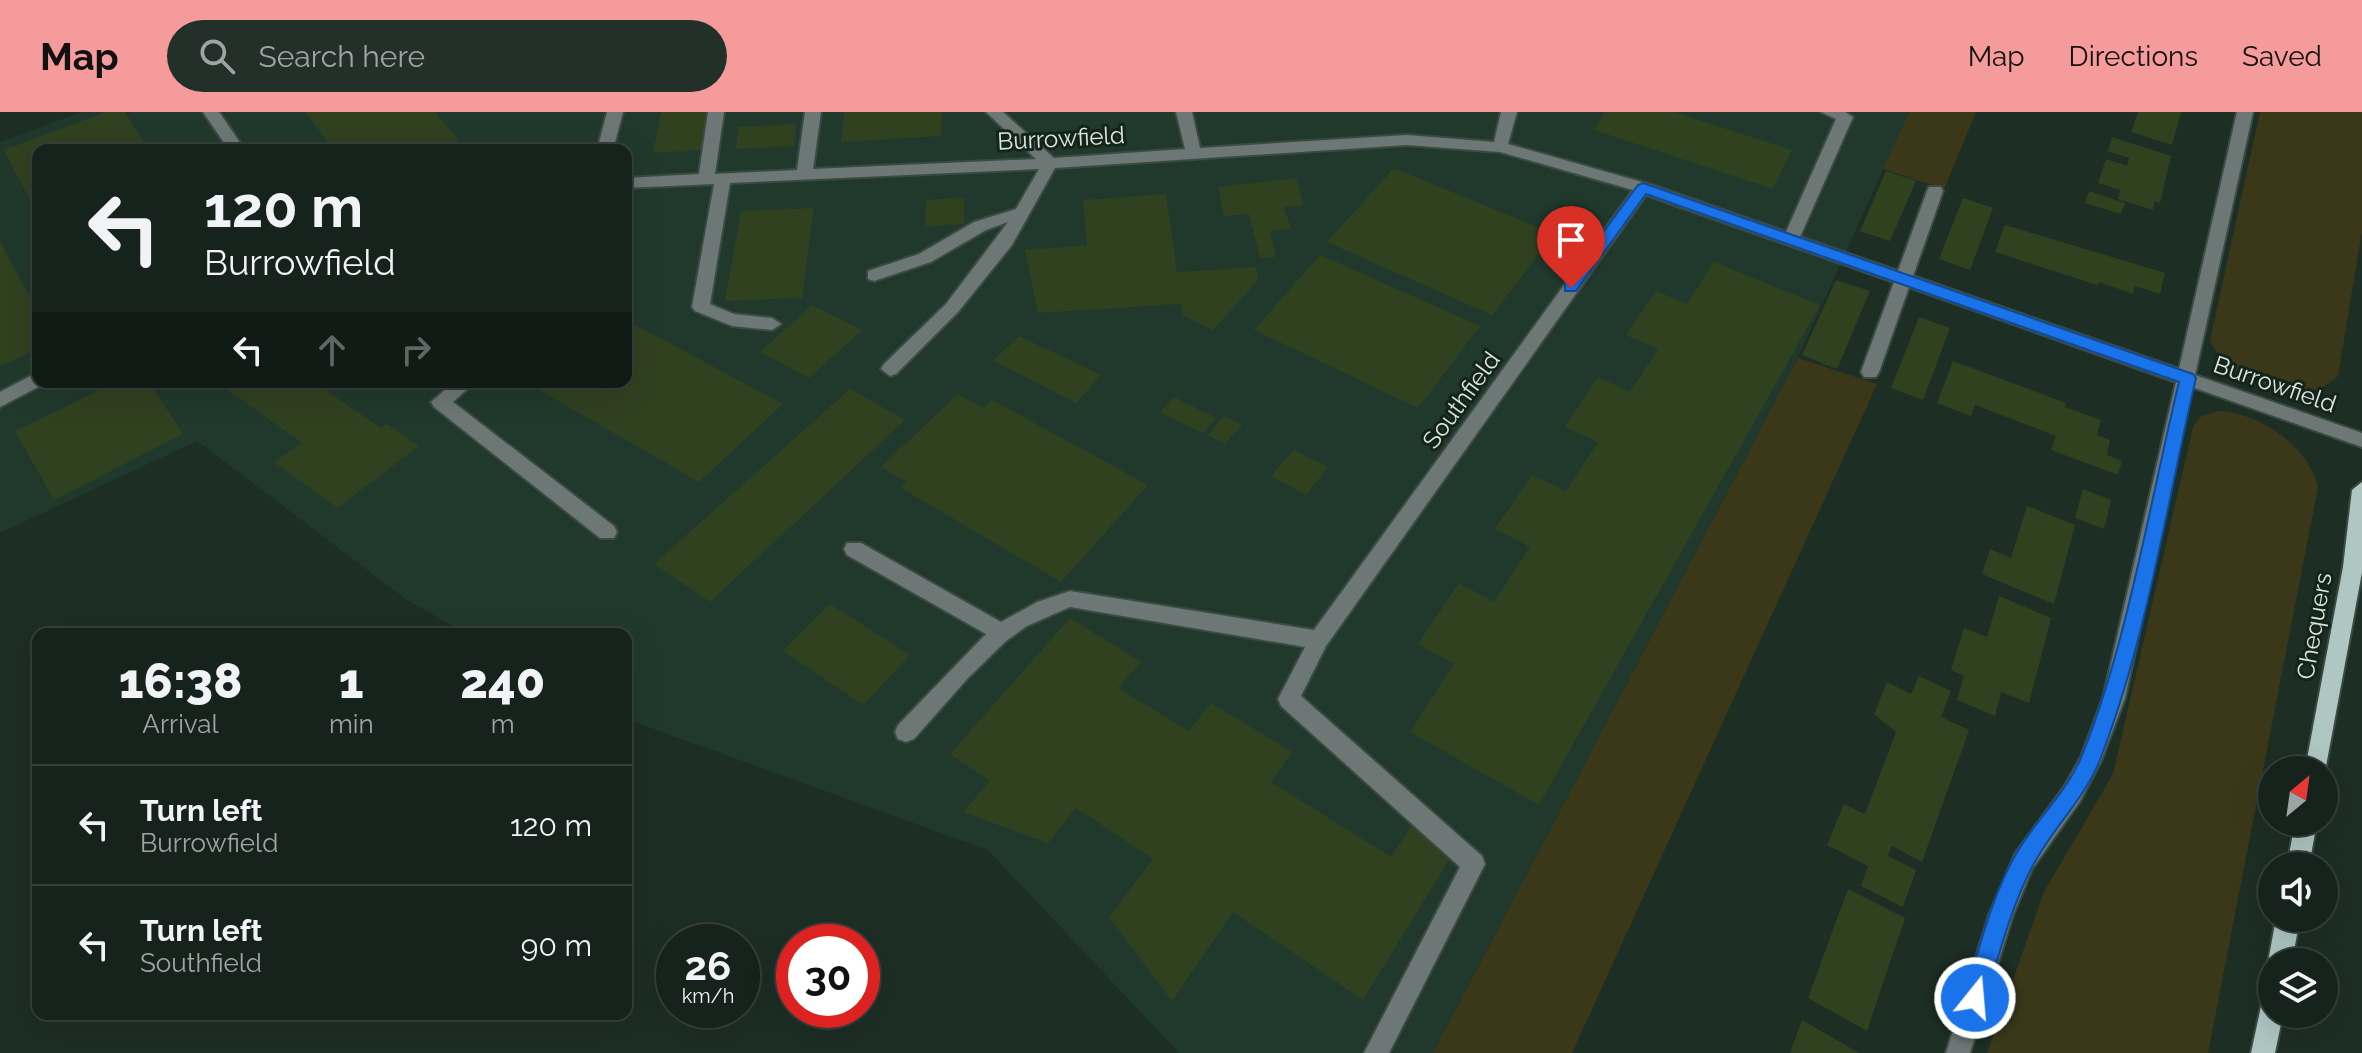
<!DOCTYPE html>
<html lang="en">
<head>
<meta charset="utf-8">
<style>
	body { margin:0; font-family:Raleway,sans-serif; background:#232f29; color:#f1f3f6; height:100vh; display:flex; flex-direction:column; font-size:30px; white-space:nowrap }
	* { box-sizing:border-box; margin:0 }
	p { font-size:26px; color:#9ea4a3 }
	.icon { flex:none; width:44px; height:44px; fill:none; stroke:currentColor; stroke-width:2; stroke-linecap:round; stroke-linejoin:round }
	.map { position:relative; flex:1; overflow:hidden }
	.panel { position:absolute; left:32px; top:516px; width:600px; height:392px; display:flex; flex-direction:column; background:#16221c; border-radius:16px; box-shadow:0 8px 32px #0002,0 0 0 2px #353f3b }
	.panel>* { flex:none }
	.hud { position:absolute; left:32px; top:32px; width:600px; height:244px; border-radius:16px; box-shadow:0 8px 32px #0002,0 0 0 2px #353f3b; background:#16221c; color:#f1f3f6; overflow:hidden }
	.needle { width:52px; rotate:29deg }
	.controls { position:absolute; left:2258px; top:644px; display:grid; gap:16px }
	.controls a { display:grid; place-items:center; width:80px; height:80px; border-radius:50%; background:#16221c; box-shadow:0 8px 32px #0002,0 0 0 2px #353f3b; font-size:40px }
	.speed { position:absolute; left:656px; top:812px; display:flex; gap:16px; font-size:40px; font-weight:700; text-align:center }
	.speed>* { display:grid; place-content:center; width:104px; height:104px; border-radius:50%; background:#16221c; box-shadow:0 8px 32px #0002,0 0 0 2px #353f3b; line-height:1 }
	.speed small { font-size:20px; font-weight:400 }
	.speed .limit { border:12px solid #d22; background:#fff; color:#111 }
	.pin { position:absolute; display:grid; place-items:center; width:68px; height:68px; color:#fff; margin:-82px -34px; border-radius:50% 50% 50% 0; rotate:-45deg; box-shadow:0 0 8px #0007 }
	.pin .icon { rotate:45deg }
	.me { position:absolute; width:88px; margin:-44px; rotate:17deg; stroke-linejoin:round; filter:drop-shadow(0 0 6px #0008) }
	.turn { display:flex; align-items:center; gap:28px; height:168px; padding:0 40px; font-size:36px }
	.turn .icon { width:104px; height:104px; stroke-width:2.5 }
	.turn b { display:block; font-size:56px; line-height:68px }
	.lanes { display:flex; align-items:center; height:76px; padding:0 40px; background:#0003; justify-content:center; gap:40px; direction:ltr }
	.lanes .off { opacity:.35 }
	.eta { display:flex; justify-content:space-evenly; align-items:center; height:136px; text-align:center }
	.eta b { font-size:48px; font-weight:800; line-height:56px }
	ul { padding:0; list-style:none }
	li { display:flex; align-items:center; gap:24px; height:120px; padding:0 40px; border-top:2px solid #353f3b }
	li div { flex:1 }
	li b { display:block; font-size:30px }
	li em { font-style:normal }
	header { display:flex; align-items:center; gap:48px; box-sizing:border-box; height:112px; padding:0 40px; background:#f59b9b; color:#111 }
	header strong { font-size:38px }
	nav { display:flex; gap:44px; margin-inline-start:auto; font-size:28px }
	.search { width:560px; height:72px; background:#232f29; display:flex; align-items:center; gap:20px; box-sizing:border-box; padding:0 28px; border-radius:44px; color:#9ea4a3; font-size:30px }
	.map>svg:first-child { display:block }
	.built { fill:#21392c; fill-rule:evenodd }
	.green { fill:#3b381a }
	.building { fill:#304120 }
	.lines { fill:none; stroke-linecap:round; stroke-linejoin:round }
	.minor-casing { stroke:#3b4b43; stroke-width:4 }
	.major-casing { stroke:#3b4b43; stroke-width:4 }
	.minor { fill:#6d7776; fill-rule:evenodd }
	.major { fill:#afc6c3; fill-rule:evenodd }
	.route { fill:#1a73e8; stroke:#114b97; stroke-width:2 }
	.labels { text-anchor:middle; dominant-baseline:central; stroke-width:6; stroke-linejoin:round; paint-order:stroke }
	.street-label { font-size:24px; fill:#dbe6df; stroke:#13241b }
</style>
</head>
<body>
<header>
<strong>Map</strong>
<div class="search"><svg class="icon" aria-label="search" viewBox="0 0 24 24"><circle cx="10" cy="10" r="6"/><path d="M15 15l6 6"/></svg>Search here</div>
<nav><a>Map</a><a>Directions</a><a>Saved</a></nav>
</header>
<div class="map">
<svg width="2362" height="941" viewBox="0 0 2362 941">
	<rect width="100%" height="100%" fill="#1d2e25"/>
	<path class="built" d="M82 0H1909L1798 246 1433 941H1179L988 738 626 607V522H467L407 488 197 329 0 421V30ZM38 38H626V270H38Z"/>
	<g class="green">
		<polygon points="1909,0 1976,0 1944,77 1883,57"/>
		<path d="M2260 0H2362V119L2338 264C2295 303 2234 273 2210 229Z"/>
		<polygon points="1798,246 1877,272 1572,941 1433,941"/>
		<path d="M2217 299C2257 299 2309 334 2318 375L2208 941H1987L2044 780 2113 662 2193 315 2200 305Z"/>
	</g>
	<g class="building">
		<polygon points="106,0 125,0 149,38 38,38 38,104 4,38"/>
		<polygon points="305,0 435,0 467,38 334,38"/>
		<polygon points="661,0 708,0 701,38 653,41"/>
		<polygon points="844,0 942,0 941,24 841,30"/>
		<polygon points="1605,0 1674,0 1792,38 1773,77 1594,18"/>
		<polygon points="2138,0 2181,0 2172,33 2131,20"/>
		<polygon points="796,12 794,34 735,37 739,15"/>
		<polygon points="2112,25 2171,44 2160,91 2155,89 2153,98 2118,87 2120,78 2098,71 2106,47 2127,54 2129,46 2108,39"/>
		<polygon points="1394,56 1554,122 1492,203 1327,130"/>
		<polygon points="1886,59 1916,69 1890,129 1860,119"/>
		<polygon points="1296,66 1304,93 1284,95 1291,117 1270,119 1276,145 1260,146 1249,102 1224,104 1218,75"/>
		<polygon points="2089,79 2125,91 2121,102 2085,91"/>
		<polygon points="1166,82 1177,160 1256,155 1258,168 1213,218 1183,203 1181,192 1038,201 1025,138 1087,133 1083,88"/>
		<polygon points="964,85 964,112 925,115 926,88"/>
		<polygon points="1963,86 1993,96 1970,158 1939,147"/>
		<polygon points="814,96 802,186 725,189 741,99"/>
		<polygon points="2005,113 2165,161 2160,182 2135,174 2133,182 2099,170 2097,173 1995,140"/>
		<polygon points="0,129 38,200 38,237 0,254"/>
		<polygon points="1320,143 1480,214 1418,296 1254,218"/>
		<polygon points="1714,150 1820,193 1539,693 1410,620 1454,552 1418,532 1459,471 1494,490 1530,435 1495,417 1532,363 1566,379 1598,330 1565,315 1598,265 1630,280 1658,237 1626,223 1656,179 1687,192"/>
		<polygon points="1836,168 1870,179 1837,257 1802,243"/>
		<polygon points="812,193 862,218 809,266 760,240"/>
		<polygon points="1919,205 1950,216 1923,288 1891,276"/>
		<polygon points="626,208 783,292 699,370 534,275 540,270 626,270"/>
		<polygon points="1019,224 1101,263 1076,291 993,249"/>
		<polygon points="1953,249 2066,291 2065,295 2101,308 2097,323 2110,328 2107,343 2122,349 2118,363 2051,338 2056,324 1975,293 1971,304 1937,291"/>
		<polygon points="116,270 149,270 183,322 54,388 15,319"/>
		<polygon points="226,270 314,270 381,316 387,312 419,334 337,396 274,350 302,331 221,273"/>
		<polygon points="850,277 905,308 710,490 654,452"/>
		<polygon points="958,282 983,296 992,288 1148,373 1061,470 901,376 907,370 881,355"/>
		<polygon points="1174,285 1216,306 1203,321 1160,300"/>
		<polygon points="1224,304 1242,313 1225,332 1208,323"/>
		<polygon points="1294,338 1328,355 1306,383 1271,364"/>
		<polygon points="2083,377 2111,388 2104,417 2075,406"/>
		<polygon points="2027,394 2075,413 2054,492 1982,462 1990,437 2011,446"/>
		<polygon points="1999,484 2051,506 2029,591 2001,580 1995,604 1957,588 1964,564 1951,558 1964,516 1987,525"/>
		<polygon points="830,492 910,543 863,593 783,539"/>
		<polygon points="1070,506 1141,550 1118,576 1189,619 1211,591 1292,640 1271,670 1391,745 1412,713 1455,738 1363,888 1233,800 1172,889 1109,805 1153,747 1076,696 1048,731 963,700 990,669 950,642"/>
		<polygon points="1919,564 1951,579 1941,605 1969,618 1922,750 1892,734 1888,744 1916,758 1903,795 1861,774 1868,754 1827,733 1844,692 1865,702 1896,620 1874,602 1887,570 1911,582"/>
		<polygon points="1848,777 1905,806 1867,919 1808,886"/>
		<polygon points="1802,908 1859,941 1790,941"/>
	</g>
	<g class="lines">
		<defs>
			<g id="minor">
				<polygon points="203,0 219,0 245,38 229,38"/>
				<polygon points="607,0 623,0 613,38 597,38"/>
				<polygon points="708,0 724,0 715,62 797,58 805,0 821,0 813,57 1036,47 986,0 1003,0 1054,46 1185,37 1176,0 1192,0 1200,36 1407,23 1494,30 1501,0 1517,0 1508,32 1649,72 1786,120 1836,7 1821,0 1845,0 1853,5 1800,125 1898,159 1927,79 1929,75 1941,75 1943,79 1913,164 2179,257 2237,0 2253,0 2195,263 2362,321 2362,335 2192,275 2125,586 2101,649 2080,689 2032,757 2013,803 1970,941 1946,941 1989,803 2015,742 2064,675 2081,645 2103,586 2176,270 1909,175 1879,260 1876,265 1864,265 1861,260 1894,170 1646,83 1326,534 1301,584 1482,744 1485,752 1389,941 1364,941 1460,755 1281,594 1278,587 1305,535 1070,495 1027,514 1006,529 968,566 914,627 906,630 898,627 895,620 898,613 986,522 847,443 844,437 847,431 861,431 1001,510 1037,490 1070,479 1314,518 1633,78 1500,40 1407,33 1055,56 1012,133 958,200 896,262 890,264 881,257 884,252 946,192 1008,110 986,118 931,150 874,169 868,167 868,159 919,142 974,110 1016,97 1039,57 730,71 710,192 734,202 772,206 781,212 772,218 732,214 695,199 692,195 714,72 626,76 626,66 699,62"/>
				<polygon points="38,260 38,270 44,272 0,295 0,280"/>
				<polygon points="454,270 475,270 453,290 614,414 617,420 614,426 600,426 434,295 431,290"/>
			</g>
			<g id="major">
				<polygon points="2362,370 2362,460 2324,665 2324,658 2305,658 2343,455 2352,378"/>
				<polygon points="2295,710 2317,710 2309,754 2287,754"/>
				<polygon points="2276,806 2300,806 2292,850 2272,850 2272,859 2268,850"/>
				<polygon points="2272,882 2272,902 2283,902 2275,941 2251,941 2263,885"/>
			</g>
		</defs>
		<use href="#minor" class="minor-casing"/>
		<use href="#major" class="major-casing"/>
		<use href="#minor" class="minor"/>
		<use href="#major" class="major"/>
	</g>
	<path class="route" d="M1643 71 2193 262 2196 266C2167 391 2147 526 2101 645 2085 688 2050 718 2030 759 2010 799 1999 843 1986 886L1983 893 1975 897 1967 893 1964 886C1979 838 1991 786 2016 742 2036 707 2068 680 2083 641 2128 528 2150 390 2179 270L1646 82 1576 179H1565V172L1638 73Z"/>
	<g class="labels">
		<g class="street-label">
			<text transform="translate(1061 26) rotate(-3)">Burrowfield</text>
			<text transform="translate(2275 272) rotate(19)">Burrowfield</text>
			<text transform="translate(1461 288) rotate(-54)">Southfield</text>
			<text transform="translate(2314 514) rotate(-80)">Chequers</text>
		</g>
	</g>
</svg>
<div class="controls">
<a><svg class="needle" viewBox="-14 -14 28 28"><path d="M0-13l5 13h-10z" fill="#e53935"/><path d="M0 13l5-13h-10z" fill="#9ea4a3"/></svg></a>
<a><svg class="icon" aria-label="sound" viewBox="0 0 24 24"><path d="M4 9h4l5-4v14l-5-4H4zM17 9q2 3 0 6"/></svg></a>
<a><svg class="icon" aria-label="layers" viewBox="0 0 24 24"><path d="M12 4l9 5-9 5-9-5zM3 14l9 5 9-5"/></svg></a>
</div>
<div class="speed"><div>26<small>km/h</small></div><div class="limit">30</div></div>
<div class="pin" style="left:1571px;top:176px;background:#d93025"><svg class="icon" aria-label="arrive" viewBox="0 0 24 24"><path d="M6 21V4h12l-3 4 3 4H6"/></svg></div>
<svg class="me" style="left:1975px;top:886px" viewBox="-20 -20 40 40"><circle r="17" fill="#1a73e8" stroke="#fff" stroke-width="3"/><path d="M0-11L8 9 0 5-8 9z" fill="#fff"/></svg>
<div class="hud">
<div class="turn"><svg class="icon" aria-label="left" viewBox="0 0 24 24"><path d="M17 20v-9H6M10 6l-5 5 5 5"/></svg><div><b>120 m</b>Burrowfield</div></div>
<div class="lanes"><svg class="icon" aria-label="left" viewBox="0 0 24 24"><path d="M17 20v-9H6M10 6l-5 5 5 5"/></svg><svg class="icon off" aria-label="ahead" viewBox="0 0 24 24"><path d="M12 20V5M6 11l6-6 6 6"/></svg><svg class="icon off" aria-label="right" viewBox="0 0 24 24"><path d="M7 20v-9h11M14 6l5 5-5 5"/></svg></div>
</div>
<section class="panel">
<div class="eta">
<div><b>16:38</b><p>Arrival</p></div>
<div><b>1</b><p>min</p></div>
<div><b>240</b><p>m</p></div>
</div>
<ul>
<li><svg class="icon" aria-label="left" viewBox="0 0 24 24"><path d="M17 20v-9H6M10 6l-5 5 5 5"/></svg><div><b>Turn left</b><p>Burrowfield</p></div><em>120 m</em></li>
<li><svg class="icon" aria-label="left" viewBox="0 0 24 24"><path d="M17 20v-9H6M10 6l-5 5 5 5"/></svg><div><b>Turn left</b><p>Southfield</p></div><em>90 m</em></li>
</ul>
</section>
</div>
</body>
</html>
